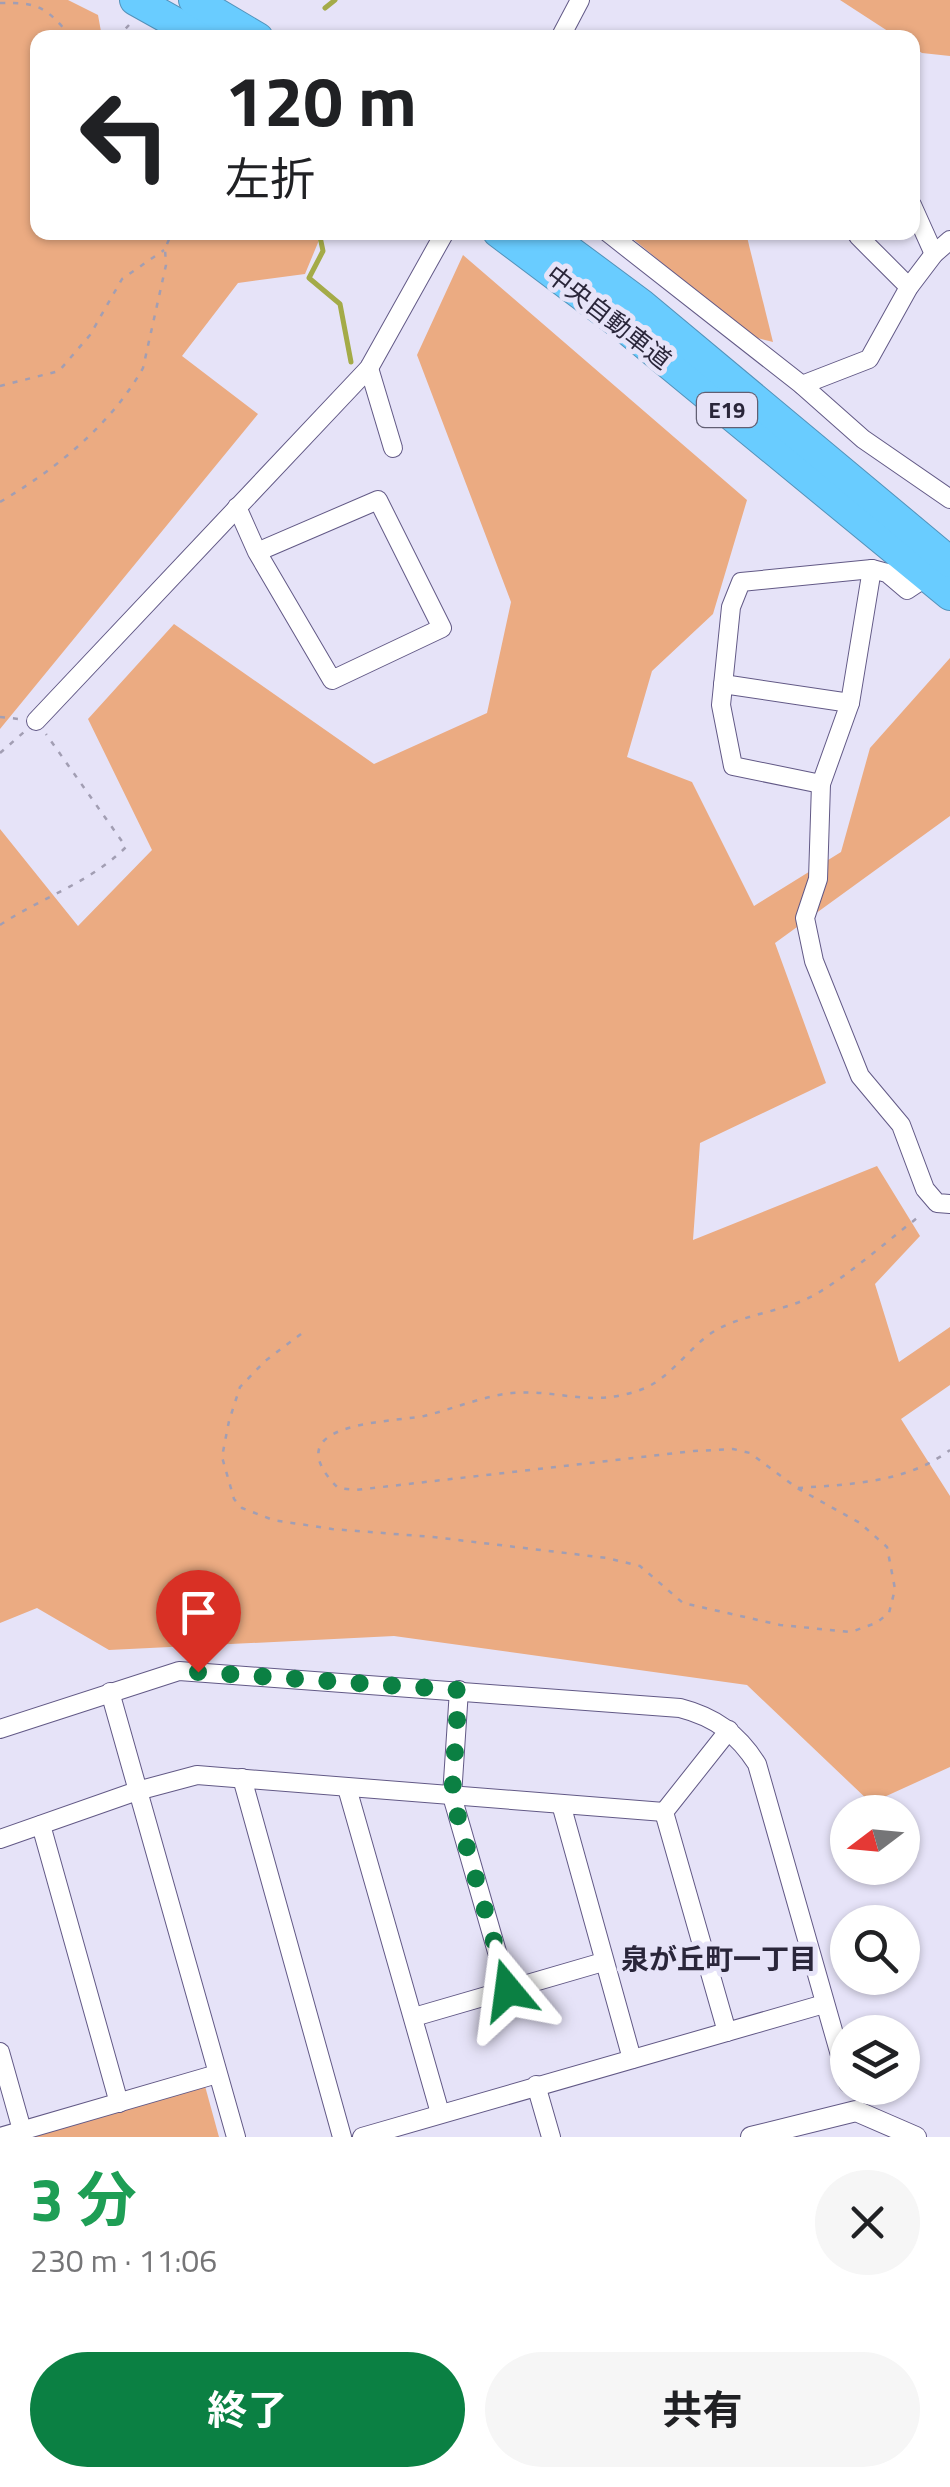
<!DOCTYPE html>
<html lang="ja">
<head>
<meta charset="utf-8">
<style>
	body { margin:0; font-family:"Titillium Web","Noto Sans JP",sans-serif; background:#f6f6f6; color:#202124; height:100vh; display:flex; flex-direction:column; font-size:38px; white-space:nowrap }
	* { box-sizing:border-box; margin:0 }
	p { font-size:32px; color:#757577 }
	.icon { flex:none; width:55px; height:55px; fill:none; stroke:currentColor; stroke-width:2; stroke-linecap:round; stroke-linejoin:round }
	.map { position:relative; height:2137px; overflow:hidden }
	.details { display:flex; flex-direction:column; background:#fff; flex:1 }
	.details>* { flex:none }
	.guide { position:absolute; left:30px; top:30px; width:890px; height:210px; border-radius:20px; box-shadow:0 2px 8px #0004; background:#fff; color:#202124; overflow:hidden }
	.needle { width:65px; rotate:254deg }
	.controls { position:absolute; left:830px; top:1795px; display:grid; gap:20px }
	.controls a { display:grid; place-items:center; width:90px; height:90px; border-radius:50%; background:#fff; box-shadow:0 2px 8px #0004; font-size:50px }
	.pin { position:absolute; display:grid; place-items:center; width:85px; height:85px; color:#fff; margin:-102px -42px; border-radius:50% 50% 50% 0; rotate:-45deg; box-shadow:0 0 10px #0007 }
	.pin .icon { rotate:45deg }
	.me { position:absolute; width:110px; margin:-55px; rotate:344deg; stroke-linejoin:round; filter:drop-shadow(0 0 8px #0008) }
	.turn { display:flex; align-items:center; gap:35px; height:210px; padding:0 30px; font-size:45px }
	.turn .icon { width:130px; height:130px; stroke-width:2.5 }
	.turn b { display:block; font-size:70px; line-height:85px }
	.round { display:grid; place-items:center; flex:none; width:105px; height:105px; border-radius:52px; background:#f6f6f6 }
	.head { display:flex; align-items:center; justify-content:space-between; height:170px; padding:0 30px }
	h1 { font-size:60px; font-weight:700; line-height:75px; color:#1e9e55 }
	.action { display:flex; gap:20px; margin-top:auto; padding:20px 30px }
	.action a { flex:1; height:115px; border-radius:60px; background:#0b8043; color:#fff; font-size:40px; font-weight:700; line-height:115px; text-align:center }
	.action a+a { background:#f6f6f6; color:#202124 }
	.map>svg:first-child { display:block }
	.green { fill:#ebab82 }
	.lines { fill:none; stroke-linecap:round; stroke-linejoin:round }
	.stream { stroke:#a4ab48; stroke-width:5 }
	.minor-casing { stroke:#625986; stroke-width:20 }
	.tertiary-casing { stroke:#625986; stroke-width:22 }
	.motorway-casing { stroke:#5392ba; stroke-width:32 }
	.path { stroke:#a29eb3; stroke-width:2.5; stroke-dasharray:5 8; stroke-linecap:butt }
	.minor { stroke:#fff; stroke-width:18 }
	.tertiary { stroke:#fff; stroke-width:20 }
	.motorway { stroke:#69ccff; stroke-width:30 }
	.route { stroke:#0b8043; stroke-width:18; stroke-dasharray:0 32.4 }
	.labels { text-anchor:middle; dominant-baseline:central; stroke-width:10; stroke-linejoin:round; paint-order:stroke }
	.shield { fill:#e6e3f8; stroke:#625f73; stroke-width:2.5 }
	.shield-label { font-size:22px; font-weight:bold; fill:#2a263a }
	.street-label { font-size:25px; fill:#2a263a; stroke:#e6e3f8 }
	.neighbourhood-label { font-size:28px; font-weight:bold; fill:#2a263a; stroke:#e6e3f8 }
</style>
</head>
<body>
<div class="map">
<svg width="950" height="2137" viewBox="0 0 950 2137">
	<rect width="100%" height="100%" fill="#e6e3f8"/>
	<g class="green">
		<polygon points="0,0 68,0 98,15 102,37 38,38 38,232 322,233 305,274 238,283 182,356 258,414 0,729"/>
		<polygon points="840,0 950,0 950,56 922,53 913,47 912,38 897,37"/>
		<polygon points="626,233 746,233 773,342 750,336"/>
		<polygon points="463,255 747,500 713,614 652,671 627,757 692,782 754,906 841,852 870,748 950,658 950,816 775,943 826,1083 700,1143 693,1240 877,1166 920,1236 875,1284 899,1362 950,1327 950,1385 901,1419 950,1496 950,1767 871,1803 747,1685 394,1636 109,1650 37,1608 0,1623 0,829 78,926 152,850 88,719 174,624 374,764 487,713 511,602 417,355"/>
		<polygon points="205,2086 219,2137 32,2137"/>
	</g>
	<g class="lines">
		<g class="stream">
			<polyline points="325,8 335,0"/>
			<polyline points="319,232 323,251 309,278 340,304 351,362"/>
		</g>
		<defs>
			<g id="minor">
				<polyline points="560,38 580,0"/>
				<polyline points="912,205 934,254"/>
				<polyline points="607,232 802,385 863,439 950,499"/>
				<polyline points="858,236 909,287"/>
				<polyline points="369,368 393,448"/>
				<polyline points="802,385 869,359 909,287 934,254 950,240"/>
				<polyline points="237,507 257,552 332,680 442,628 378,500 257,552"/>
				<polyline points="872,569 850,703 821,784 818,879 805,918 814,961 860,1076 901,1125 925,1189 937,1203 950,1204"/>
				<polyline points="723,684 850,703"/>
				<polyline points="36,721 369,368 445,232"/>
				<polyline points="821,784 733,766 721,705 731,607 741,582 872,569 887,573 907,590 919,582"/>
				<polyline points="459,1690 452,1796 508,1990"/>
				<polyline points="110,1692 236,2137"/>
				<path d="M0 1729 179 1671 680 1708C715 1717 738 1734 757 1764L848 2083"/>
				<polyline points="242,1778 342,2137"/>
				<polyline points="347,1788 440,2113"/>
				<polyline points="561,1804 632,2059"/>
				<polyline points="664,1812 727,2032"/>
				<polyline points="664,1812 729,1730"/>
				<polyline points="41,1825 119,2103"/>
				<polyline points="0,1839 137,1791 197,1775 664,1812"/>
				<polyline points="414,2017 603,1962"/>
				<polyline points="0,2052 22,2130"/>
				<polyline points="536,2085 551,2137"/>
				<polyline points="0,2137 217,2074"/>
				<polyline points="362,2137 824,2004"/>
			</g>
			<polyline id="tertiary" points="751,2137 856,2111 916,2137"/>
			<g id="motorway">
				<polyline points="135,0 203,38"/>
				<polyline points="194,0 258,38"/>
				<polyline points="498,232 623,326 950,595"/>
				<polyline points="544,232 641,304 950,562"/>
			</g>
		</defs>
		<use href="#minor" class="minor-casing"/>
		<use href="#tertiary" class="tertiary-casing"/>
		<use href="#motorway" class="motorway-casing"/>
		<g class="path">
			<path d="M0 3C39 2 46 7 72 38"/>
			<polyline points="117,38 129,25"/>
			<polyline points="0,386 59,371 90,335 122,279 164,250"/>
			<path d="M0 502C56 469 110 426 143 368L166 265 165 249 172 232"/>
			<polyline points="0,717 19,719"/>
			<polyline points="0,753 24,732"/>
			<path d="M0 925C42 897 90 883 126 847L46 734"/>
			<path d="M301 1334 265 1361 240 1387 229 1421 222 1457 234 1499 242 1508 273 1520 332 1529 433 1537 607 1558 640 1566 683 1603 780 1625 851 1632 876 1623 889 1613 895 1589 887 1547 860 1523 797 1488 750 1453 733 1449 694 1451 356 1490 338 1488C273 1422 387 1423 424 1416 453 1409 483 1396 512 1393 559 1389 590 1408 640 1390 672 1379 689 1345 718 1329 748 1313 788 1311 818 1293 854 1271 887 1241 921 1215"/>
			<path d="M798 1488C852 1484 906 1483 950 1450"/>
		</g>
		<use href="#minor" class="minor"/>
		<use href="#tertiary" class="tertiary"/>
		<use href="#motorway" class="motorway"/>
	</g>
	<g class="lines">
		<polyline class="route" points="198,1672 459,1690 452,1796 508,1990"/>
	</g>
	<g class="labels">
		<rect class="shield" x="697" y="393" width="60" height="34" rx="8"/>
		<g class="shield-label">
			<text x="727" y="410">E19</text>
		</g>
		<g class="street-label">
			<text transform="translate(609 317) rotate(38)">中央自動車道</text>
		</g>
		<g class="neighbourhood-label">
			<text x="719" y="1958">泉が丘町一丁目</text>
		</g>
	</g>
</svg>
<div class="controls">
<a><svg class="needle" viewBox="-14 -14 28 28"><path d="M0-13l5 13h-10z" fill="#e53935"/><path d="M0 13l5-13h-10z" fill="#757577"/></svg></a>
<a><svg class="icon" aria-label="search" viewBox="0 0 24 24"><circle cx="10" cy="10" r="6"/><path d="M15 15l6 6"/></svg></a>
<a><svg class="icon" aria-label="layers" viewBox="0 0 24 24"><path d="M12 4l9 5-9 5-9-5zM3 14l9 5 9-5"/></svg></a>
</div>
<div class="pin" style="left:198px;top:1672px;background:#d93025"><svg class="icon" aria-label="arrive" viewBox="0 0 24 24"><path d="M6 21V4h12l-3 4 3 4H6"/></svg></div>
<svg class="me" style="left:508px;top:1990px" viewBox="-20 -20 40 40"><path d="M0-17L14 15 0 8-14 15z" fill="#0b8043" stroke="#fff" stroke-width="4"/></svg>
<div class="guide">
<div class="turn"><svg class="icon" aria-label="left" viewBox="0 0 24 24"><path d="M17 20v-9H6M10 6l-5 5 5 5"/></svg><div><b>120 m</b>左折</div></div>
</div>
</div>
<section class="details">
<div class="head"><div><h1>3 分</h1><p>230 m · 11:06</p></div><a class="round"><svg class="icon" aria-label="close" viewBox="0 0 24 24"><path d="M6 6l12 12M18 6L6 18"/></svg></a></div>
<div class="action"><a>終了</a><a>共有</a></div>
</section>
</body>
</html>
